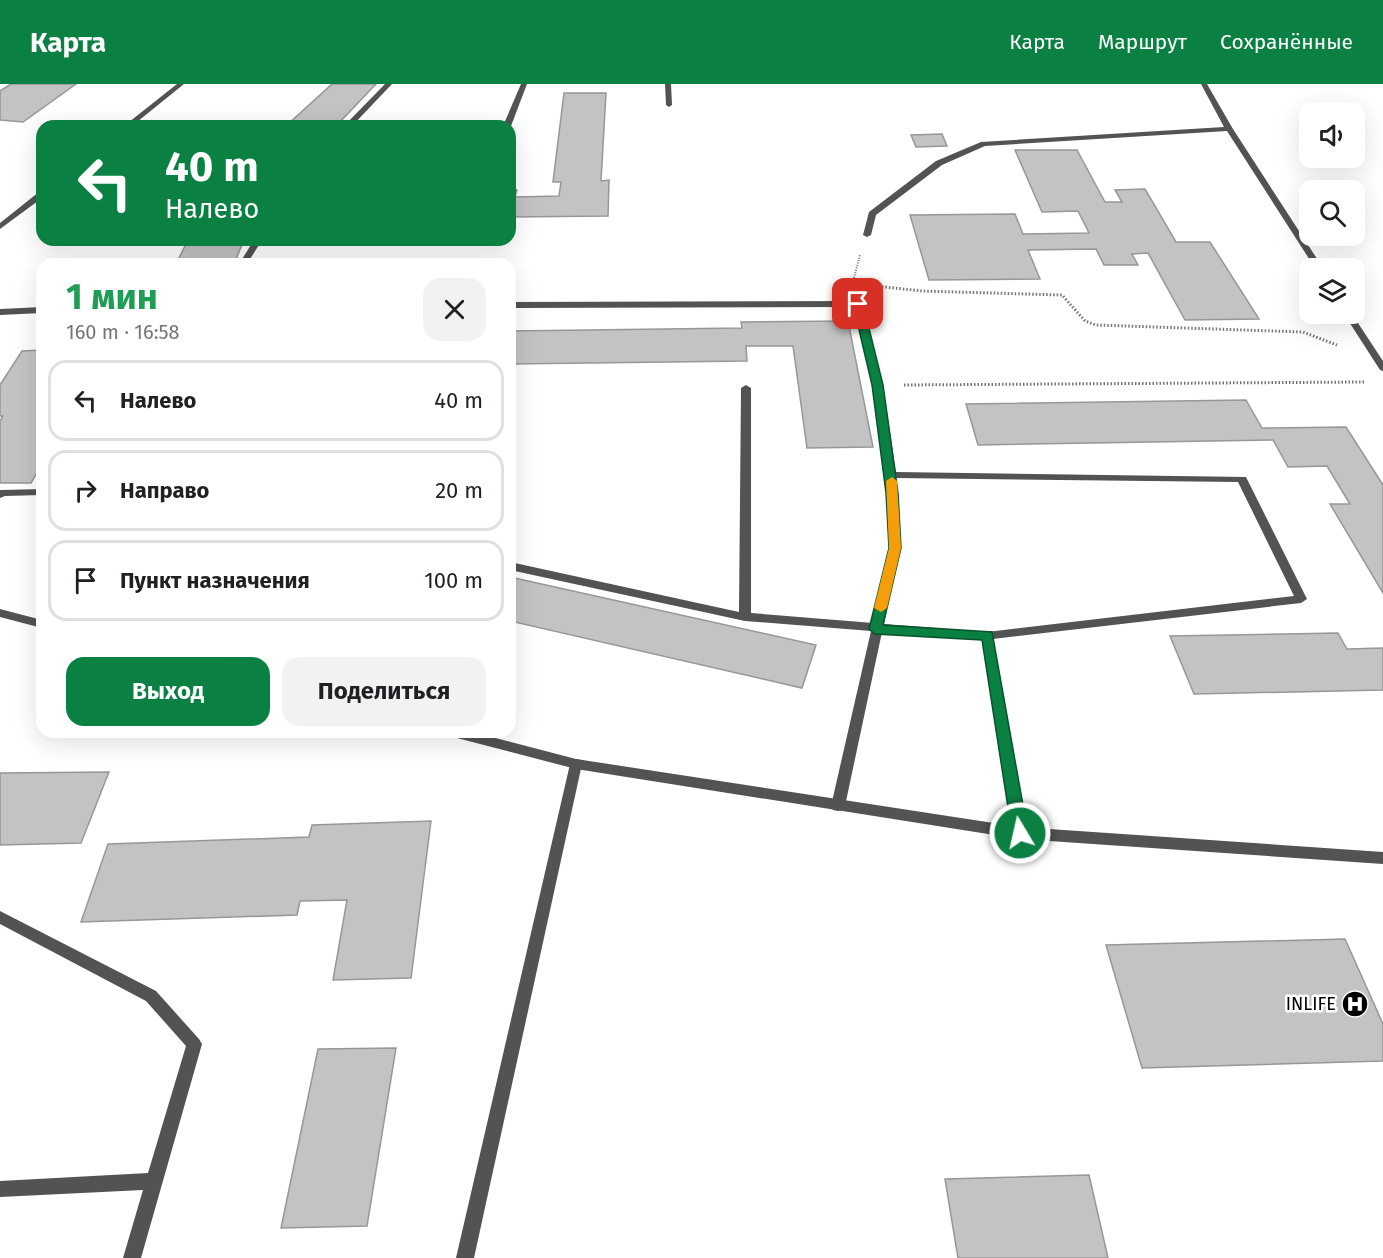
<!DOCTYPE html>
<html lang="ru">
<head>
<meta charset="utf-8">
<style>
	body { margin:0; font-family:"Fira Sans",sans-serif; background:#f2f2f2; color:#202124; height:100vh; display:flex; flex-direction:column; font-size:22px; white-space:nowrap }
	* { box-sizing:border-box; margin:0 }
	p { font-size:20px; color:#757577 }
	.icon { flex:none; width:33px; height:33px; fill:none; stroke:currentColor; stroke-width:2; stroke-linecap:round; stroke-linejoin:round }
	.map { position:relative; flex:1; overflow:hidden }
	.panel { position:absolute; left:36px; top:174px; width:480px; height:480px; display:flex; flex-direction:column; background:#fff; border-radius:18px; box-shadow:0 6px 24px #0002 }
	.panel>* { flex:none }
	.top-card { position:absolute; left:36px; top:36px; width:480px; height:126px; border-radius:18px; box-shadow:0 6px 24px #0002; background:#0b8043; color:#fff; overflow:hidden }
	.fabs { position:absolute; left:1299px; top:18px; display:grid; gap:12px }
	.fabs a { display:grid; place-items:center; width:66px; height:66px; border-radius:12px; background:#fff; box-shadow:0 6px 24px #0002; font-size:30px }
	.pin { position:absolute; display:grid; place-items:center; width:51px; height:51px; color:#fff; margin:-26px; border-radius:12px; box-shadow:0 3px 9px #0006 }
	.me { position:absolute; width:66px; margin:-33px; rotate:351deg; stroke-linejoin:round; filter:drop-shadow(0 0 4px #0008) }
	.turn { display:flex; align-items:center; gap:21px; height:126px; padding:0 30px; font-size:27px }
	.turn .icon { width:78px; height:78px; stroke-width:2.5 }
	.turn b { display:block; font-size:42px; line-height:51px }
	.round { display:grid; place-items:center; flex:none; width:63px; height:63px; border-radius:18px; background:#f2f2f2 }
	.head { display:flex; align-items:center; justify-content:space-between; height:102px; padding:0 30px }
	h1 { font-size:36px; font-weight:700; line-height:45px; color:#1e9e55 }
	.primary-button { display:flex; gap:12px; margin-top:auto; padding:12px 30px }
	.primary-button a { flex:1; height:69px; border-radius:18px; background:#0b8043; color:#fff; font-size:24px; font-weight:700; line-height:69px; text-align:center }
	.primary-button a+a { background:#f2f2f2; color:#202124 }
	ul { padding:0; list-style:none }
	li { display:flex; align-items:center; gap:18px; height:81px; margin:0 12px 9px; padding:0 18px; border:3px solid #e0e0e0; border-radius:18px }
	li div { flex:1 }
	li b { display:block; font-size:22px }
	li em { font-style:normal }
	header { display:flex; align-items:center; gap:36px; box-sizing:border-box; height:84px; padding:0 30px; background:#0b8043; color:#fff }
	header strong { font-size:28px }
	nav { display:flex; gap:33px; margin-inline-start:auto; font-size:21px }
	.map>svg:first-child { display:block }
	.building { fill:#c3c3c3; stroke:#979797; stroke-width:1.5 }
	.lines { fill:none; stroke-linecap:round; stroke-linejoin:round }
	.path-far1 { stroke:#757575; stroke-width:2; stroke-dasharray:1 1.5; stroke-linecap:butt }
	.path { stroke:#757575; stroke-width:3; stroke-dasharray:1.5 2; stroke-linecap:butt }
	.lane { fill:#535353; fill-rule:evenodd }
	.street { fill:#535353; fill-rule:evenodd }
	.route { fill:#0b8043; stroke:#07532c; stroke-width:1.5 }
	.slow { fill:#f59e0b }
	.labels { text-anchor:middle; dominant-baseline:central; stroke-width:5; stroke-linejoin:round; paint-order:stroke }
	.near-poi-label { font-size:18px; fill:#000; stroke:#fff; text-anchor:end }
</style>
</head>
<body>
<header>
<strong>Карта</strong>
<nav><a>Карта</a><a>Маршрут</a><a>Сохранённые</a></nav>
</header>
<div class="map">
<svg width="1383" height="1174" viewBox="0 0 1383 1174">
	<rect width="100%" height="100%" fill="#fff"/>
	<g class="building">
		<polygon points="11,0 76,0 23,38 0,36 0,7"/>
		<polygon points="332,0 376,0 336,42 286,42"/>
		<polygon points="564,9 606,9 601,97 609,96 608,132 510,133 510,106 517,106 515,113 559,112 561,98 553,98"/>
		<polygon points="942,50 947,62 916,63 911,51"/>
		<polygon points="1015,66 1077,66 1105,118 1122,118 1115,106 1145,105 1176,158 1210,158 1259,235 1185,236 1148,169 1132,170 1138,181 1104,181 1096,165 1028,166 1040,195 929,196 910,131 1015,130 1023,150 1089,149 1078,127 1042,128"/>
		<polygon points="188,156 244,156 234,180 176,180"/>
		<polygon points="848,237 873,363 807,364 793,262 746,262 747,277 510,280 510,247 742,244 741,238"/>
		<polygon points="42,266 42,380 31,399 0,399 0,337 3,332 0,332 0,301 22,267"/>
		<polygon points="1246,316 1262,344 1346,343 1383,401 1383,509 1330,420 1350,420 1327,382 1288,383 1273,356 978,361 966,320"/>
		<polygon points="510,493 816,561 802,604 510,537"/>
		<polygon points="1338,549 1347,565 1383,564 1383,606 1194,610 1170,552"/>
		<polygon points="109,688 81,759 0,761 0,689"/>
		<polygon points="431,737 411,894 333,896 347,816 300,817 297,831 81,838 108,760 309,753 312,741"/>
		<polygon points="1345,855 1383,940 1383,977 1142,984 1106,861"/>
		<polygon points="396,964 367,1142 281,1144 318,965"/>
		<polygon points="1089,1091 1108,1174 958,1174 945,1095"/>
	</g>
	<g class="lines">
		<polyline class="path-far1" points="854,194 860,171"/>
		<g class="path">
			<polyline points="875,202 922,207 1062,211 1085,237 1096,241 1303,248 1337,261"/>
			<polyline points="904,301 1364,298"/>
		</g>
		<g class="lane">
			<polygon points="385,0 392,0 352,42 344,42"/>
			<polygon points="521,0 527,0 511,42 503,42"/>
			<polygon points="665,0 671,0 672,21 669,23 666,21"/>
			<polygon points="1201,0 1207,0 1233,45 1323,184 1315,184 1227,47 985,62 942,81 876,131 871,151 867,153 863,151 869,128 936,77 981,58 1224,43"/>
			<polygon points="254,156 262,156 247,180 239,180"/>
			<path d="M858 217 862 220 883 301 896 388 1246 393 1307 515 1301 519 993 555 1027 749 1025 753 1020 755 1015 753 1013 749 982 556 882 548 845 722 843 726 838 727 833 726 831 722 871 547 745 537 510 486V478L739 528 741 304 746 301 751 304V529L873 539 890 464 886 391 873 301 854 223 510 224V218ZM896 394 1238 398 1294 512 987 548 884 540 900 464Z"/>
			<polygon points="42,223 42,229 0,231 0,225"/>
			<polygon points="1344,230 1352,230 1383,277 1383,287 1380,286"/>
			<polygon points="42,405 42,411 5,412 0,414 0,406 2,406"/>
			<polygon points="576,675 581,676 582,680 474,1174 456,1174 570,680 571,676"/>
			<polygon points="0,827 156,907 199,955 202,960 141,1174 123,1174 143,1106 0,1113 0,1097 148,1089 186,962 146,917 0,840"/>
		</g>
		<g class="street">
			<polygon points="177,0 184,0 132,42 124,42"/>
			<polygon points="39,108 42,108 42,114 0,145 0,139"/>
			<polygon points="0,525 42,536 42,544 0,533"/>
			<polygon points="447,648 472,648 576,675 1020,743 1383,768 1383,780 1020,755 576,685 453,653 449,651"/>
		</g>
	</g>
	<polygon class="route" points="858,217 863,220 883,301 898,409 901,464 883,541 992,548 1028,749 1020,756 1012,749 982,556 875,550 869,545 889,464 886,409 872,301 853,220"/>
	<polygon class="slow" points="892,393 897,397 901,464 887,524 881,528 874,524 889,464 886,397"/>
	<defs>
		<symbol id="hospital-disc" viewBox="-11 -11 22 22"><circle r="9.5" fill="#000" stroke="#fff"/><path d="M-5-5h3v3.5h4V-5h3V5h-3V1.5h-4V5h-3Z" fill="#fff"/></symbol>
	</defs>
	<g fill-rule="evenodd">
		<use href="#hospital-disc" x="1340" y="905" width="30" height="30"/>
	</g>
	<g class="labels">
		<g class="near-poi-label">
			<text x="1336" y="920">INLIFE</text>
		</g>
	</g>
</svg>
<div class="fabs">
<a><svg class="icon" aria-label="sound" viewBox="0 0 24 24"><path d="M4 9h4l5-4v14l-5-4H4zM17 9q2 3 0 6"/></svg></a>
<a><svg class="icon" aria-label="search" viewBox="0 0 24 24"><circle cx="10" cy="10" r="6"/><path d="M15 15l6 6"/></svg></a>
<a><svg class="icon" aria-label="layers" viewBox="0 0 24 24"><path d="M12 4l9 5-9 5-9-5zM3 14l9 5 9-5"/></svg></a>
</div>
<div class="pin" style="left:858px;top:220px;background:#d93025"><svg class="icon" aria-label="arrive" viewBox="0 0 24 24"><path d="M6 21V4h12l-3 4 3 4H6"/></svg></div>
<svg class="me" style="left:1020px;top:749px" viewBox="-20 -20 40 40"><circle r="17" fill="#0b8043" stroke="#fff" stroke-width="3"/><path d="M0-11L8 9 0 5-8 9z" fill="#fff"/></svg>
<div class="top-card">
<div class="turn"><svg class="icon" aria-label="left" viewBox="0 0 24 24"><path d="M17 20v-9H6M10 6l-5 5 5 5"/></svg><div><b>40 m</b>Налево</div></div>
</div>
<section class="panel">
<div class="head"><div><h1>1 мин</h1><p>160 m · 16:58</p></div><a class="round"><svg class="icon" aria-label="close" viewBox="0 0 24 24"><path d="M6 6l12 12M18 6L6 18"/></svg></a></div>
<ul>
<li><svg class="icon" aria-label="left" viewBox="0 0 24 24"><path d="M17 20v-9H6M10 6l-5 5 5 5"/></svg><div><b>Налево</b></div><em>40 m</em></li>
<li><svg class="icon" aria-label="right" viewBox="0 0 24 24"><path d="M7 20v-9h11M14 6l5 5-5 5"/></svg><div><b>Направо</b></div><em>20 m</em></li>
<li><svg class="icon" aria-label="arrive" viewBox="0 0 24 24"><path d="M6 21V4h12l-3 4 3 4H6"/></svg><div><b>Пункт назначения</b></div><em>100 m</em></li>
</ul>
<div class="primary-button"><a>Выход</a><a>Поделиться</a></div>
</section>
</div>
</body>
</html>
